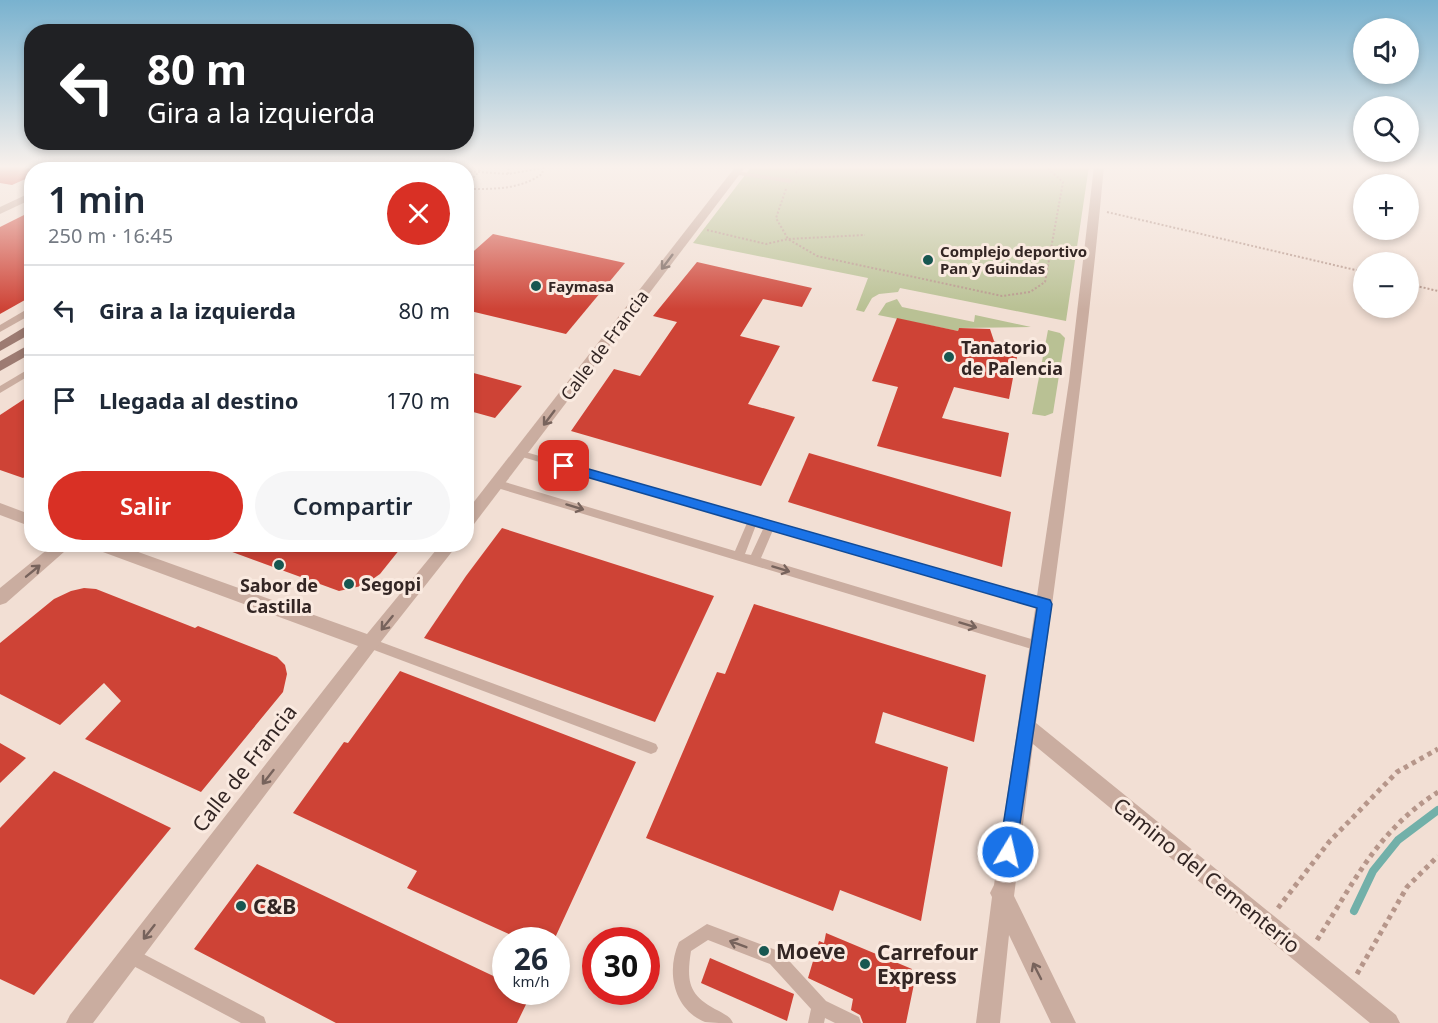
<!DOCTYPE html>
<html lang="es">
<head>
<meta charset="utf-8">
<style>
	body { margin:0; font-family:"Noto Sans",sans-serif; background:#f6f6f7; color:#1f2937; height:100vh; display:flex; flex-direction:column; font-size:22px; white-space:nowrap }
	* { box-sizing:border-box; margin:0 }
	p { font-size:20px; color:#747a83 }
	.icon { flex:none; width:33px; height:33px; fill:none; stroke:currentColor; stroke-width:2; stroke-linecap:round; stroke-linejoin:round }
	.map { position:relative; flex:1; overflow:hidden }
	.sheet { position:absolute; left:24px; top:162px; width:450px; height:390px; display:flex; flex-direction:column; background:#fff; border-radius:24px; box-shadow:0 3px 9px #0003 }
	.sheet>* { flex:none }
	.top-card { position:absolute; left:24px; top:24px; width:450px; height:126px; border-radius:24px; box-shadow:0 3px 9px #0003; background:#202124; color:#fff; overflow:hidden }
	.buttons { position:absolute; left:1353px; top:18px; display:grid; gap:12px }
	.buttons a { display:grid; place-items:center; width:66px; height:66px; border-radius:50%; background:#fff; box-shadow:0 3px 9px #0003; font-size:30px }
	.speed { position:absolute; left:492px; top:927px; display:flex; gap:12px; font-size:30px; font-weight:700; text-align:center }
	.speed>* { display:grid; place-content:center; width:78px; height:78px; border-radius:50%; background:#fff; box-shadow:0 3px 9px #0003; line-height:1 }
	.speed small { font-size:15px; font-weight:400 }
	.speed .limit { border:9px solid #d22; background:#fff; color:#111 }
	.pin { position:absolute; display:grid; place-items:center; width:51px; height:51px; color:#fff; margin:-26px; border-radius:12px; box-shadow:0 3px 9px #0006 }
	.me { position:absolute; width:66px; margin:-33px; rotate:9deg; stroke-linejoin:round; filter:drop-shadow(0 0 4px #0008) }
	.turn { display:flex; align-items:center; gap:21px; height:126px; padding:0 24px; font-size:27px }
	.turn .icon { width:78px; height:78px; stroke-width:2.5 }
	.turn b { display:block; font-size:42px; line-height:51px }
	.round { display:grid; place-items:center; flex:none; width:63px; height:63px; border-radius:32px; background:#f6f6f7 }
	.summary { display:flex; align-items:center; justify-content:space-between; height:102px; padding:0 24px }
	h1 { font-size:36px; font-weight:600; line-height:45px }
	.primary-button { display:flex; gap:12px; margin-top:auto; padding:12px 24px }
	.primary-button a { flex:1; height:69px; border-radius:36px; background:#d93025; color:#fff; font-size:24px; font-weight:600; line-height:69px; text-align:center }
	.primary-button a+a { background:#f6f6f7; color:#1f2937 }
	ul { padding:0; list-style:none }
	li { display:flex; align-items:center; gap:18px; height:90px; padding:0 24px; border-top:2px solid #e0e1e3 }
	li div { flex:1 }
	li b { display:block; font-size:22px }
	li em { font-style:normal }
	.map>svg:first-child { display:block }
	.green { fill:#b9c194 }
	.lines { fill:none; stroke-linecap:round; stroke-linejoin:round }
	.stream { stroke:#72b0a9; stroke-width:8 }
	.building { fill:#ce4336 }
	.path-far1 { stroke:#b6968a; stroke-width:2; stroke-dasharray:2 2; stroke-linecap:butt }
	.path { stroke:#b6968a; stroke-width:5; stroke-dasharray:4.5 4.5; stroke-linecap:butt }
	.lane { fill:#caada0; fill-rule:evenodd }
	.street { fill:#caada0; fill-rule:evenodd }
	.secondary { fill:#9d7b72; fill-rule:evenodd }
	.oneway { stroke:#77635c }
	.route { fill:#1a73e8; stroke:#114b97; stroke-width:1.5 }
	.poi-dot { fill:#175751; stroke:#faeae0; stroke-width:2 }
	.labels { text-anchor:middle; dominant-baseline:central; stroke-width:6; stroke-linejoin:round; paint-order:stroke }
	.far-poi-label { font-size:15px; font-weight:bold; fill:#332624; stroke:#faeae0; text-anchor:start }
	.street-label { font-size:18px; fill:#332624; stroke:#faeae0 }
	.poi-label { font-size:18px; font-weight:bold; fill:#332624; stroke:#faeae0; text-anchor:start }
	.near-street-label { font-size:21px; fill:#332624; stroke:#faeae0 }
	.near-poi-label { font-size:21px; font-weight:bold; fill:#332624; stroke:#faeae0; text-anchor:start }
</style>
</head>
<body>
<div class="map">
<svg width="1438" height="1023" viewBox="0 0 1438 1023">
	<rect width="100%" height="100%" fill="#f2dfd4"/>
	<g class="green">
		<polygon points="752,166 1089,166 1066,321 900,288 898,292 879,294 872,298 864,312 856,310 868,278 693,243"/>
		<polygon points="897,299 902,307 974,322 975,315 1031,327 959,328 958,331 878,315 886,303"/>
		<polygon points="1048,330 1060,333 1065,338 1053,413 1045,416 1032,414"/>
	</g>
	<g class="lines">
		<polyline class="stream" points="1354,911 1373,871 1398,840 1438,810"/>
	</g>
	<g class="building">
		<polygon points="0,166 19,166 36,170 32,170 32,176 12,185 0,183"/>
		<polygon points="32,211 32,296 0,314 0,227"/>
		<polygon points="493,234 625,263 566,334 466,310 466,258"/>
		<polygon points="697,262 812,288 802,307 763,299 740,336 780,346 748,404 795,417 761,486 571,431 614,369 640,376 677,322 653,316"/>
		<polygon points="897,318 958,331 959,328 990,329 994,341 1019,346 1009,399 954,387 942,418 1009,433 1001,477 877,446 898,387 872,381"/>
		<polygon points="466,371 522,386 495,418 466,410"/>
		<polygon points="32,394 32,472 23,478 0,470 0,415"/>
		<polygon points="809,453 1011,512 1002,567 788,502"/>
		<polygon points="502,528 714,596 655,722 424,638 466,576"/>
		<polygon points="217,544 404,544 380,574 370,581 361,586 339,591 216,546"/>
		<polygon points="84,588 96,589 195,628 198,626 277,657 285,665 287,674 283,692 201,792 85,739 121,701 104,683 60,725 0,694 0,643 54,599 71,591"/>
		<polygon points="754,604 986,675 974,742 883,712 875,743 948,767 921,921 840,890 833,911 646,838 717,672 725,674"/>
		<polygon points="400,671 636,762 554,940 522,940 407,888 417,871 293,813 344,742 348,743"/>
		<polygon points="0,743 26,758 0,783"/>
		<polygon points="54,771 171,828 34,995 0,979 0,828"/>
		<polygon points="257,864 506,982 506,992 532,992 517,1023 336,1023 194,949"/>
		<polygon points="826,933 912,969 909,982 914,984 906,1023 863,1023 860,1015 851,1010 853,999 808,978 819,941 824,943"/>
		<polygon points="710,958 794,994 787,1021 701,983"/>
	</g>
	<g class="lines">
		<g class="path-far1">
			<polyline points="443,166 451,170"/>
			<polyline points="466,171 508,174 543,168"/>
			<polyline points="796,173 801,166"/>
			<polyline points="508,174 509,166"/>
			<polyline points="466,187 483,166"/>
			<path d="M466 189C493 189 519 190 542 174L544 166"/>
			<polyline points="786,189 776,218 788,239 817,256 1002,296 1030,292 1045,282 1063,182 1045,166"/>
			<polyline points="1107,212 1364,272"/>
			<polyline points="707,230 766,244 788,239 865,235"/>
			<polyline points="1408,284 1438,291"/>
		</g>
		<g class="path">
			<polyline points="1278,908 1329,842 1397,772 1438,749"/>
			<path d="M1317 940C1355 881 1377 831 1438 792"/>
			<polyline points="1357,974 1407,887 1438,856"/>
		</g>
		<g class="lane">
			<polygon points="266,166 273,166 269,170 261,170"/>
			<polygon points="338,166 345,166 342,170 334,170"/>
			<polygon points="735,171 790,179 793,181 790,183 733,174 733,172"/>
			<polygon points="29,308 32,308 32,314 0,332 0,325"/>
			<polygon points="32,367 32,374 0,393 0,386"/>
			<path d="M522 451 1049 601 1051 604 1049 607 1045 609 773 530 761 558 1038 641 1042 642 1044 646 1042 650 1038 651 494 487 493 484 494 481 498 480 735 551 747 523 519 456 517 454ZM756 525 764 527 751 555 745 554Z"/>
			<polygon points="370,638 651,742 656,744 658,748 656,752 651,754 366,647 364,643 366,639"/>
			<path d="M707 924 781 952 826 1001 859 1017 861 1023H835L825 1018 824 1023H808L811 1009 770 964 708 940 691 951C686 983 689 996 719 1011 725 1015 730 1016 733 1023 725 1023 713 1023 705 1022 673 1009 666 971 679 942Z"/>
			<polygon points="130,947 264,1017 266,1023 241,1023 124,961 122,955 124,949"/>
		</g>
		<g class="street">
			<polygon points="83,166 94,166 90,170 78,170"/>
			<polygon points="736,166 746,166 471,528 466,530 466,512"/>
			<path d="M1094 166H1104C1087 353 1061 538 1036 723L1396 1015 1400 1023H1370L1033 744 1014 896 1076 1023H1051L1009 935 1000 1023H976L992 897 990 893 994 885 1069 381Z"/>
			<polygon points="32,192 32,199 0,214 0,207"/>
			<polygon points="0,503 32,515 32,527 0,515"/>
			<polygon points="54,544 73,544 6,603 0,605 0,588"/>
			<polygon points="89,544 116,544 367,634 441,544 458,544 376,648 93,1023 66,1023 70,1015 358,646 92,548"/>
		</g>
		<g class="secondary">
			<polygon points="292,166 303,166 299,170 288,170"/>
			<polygon points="315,166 325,166 321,170 311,170"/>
			<polygon points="28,325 32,325 32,333 0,351 0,342"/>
			<polygon points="32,343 32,353 0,371 0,361"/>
		</g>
	</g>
	<defs><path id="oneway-shaft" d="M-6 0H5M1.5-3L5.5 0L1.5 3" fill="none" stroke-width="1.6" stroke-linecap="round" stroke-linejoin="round" transform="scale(1.5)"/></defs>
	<g class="oneway">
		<use href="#oneway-shaft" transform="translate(667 262) rotate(127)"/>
		<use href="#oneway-shaft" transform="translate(549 418) rotate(127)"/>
		<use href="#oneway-shaft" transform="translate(575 507) rotate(17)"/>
		<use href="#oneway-shaft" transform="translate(781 569) rotate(17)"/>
		<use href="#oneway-shaft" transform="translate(33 571) rotate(-39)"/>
		<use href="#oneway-shaft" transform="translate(387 623) rotate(129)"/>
		<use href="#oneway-shaft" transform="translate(968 625) rotate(17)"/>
		<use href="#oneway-shaft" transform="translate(268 777) rotate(128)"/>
		<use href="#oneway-shaft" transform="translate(149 932) rotate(128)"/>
		<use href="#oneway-shaft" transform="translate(738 944) rotate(-159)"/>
		<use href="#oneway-shaft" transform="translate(1037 971) rotate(-117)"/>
	</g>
	<linearGradient id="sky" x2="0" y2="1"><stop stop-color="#79b2cf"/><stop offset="0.54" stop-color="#f9f1ec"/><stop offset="1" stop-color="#f9f1ec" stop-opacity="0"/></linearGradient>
	<rect width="1438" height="309" fill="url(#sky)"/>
	<polygon class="route" points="564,462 1050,600 1052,604 1015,858 1008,861 1002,858 999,852 1037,608 559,469 557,466 559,463"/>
	<g class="poi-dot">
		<circle cx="928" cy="260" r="6"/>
		<circle cx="536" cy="286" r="6"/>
		<circle cx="949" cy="357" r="6"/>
		<circle cx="279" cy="565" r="6"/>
		<circle cx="349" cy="584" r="6"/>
		<circle cx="241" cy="906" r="6"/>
		<circle cx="764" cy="951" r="6"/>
		<circle cx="865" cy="964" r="6"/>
	</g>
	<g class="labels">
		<g class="far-poi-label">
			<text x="940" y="251">Complejo deportivo<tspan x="940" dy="17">Pan y Guindas</tspan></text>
			<text x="548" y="286">Faymasa</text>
		</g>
		<g class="street-label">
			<text transform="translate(604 345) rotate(-53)">Calle de Francia</text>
		</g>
		<g class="poi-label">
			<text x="961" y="347">Tanatorio<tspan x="961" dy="21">de Palencia</tspan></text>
			<text x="361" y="584">Segopi</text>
			<text x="279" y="585" text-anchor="middle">Sabor de<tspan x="279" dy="21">Castilla</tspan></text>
		</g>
		<g class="near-street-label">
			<text transform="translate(244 768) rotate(-52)">Calle de Francia</text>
			<text transform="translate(1207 875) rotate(39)">Camino del Cementerio</text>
		</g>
		<g class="near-poi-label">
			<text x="253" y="906">C&amp;B</text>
			<text x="776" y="951">Moeve</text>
			<text x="877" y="952">Carrefour<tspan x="877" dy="24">Express</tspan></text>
		</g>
	</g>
</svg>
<div class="buttons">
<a><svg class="icon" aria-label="sound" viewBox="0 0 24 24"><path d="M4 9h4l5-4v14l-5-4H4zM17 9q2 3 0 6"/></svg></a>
<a><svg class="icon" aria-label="search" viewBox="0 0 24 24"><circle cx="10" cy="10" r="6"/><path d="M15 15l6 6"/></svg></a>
<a>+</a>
<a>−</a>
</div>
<div class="speed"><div>26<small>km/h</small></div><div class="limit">30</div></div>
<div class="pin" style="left:564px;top:466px;background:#d93025"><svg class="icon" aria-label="arrive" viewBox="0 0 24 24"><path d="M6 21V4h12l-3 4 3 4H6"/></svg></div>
<svg class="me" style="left:1008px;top:852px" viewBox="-20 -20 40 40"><circle r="17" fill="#1a73e8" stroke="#fff" stroke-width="3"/><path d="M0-11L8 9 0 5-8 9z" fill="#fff"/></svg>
<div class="top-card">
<div class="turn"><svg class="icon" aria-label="left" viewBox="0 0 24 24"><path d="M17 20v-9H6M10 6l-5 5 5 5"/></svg><div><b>80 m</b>Gira a la izquierda</div></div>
</div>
<section class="sheet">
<div class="summary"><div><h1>1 min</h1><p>250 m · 16:45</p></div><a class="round" style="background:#d93025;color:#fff"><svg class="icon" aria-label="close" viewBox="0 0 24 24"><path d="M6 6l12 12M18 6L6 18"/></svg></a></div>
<ul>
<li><svg class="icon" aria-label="left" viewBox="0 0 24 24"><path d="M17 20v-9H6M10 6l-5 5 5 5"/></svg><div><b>Gira a la izquierda</b></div><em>80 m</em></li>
<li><svg class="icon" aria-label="arrive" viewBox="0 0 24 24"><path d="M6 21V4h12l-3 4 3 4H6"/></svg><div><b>Llegada al destino</b></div><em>170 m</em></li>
</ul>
<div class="primary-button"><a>Salir</a><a>Compartir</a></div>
</section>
</div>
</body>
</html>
